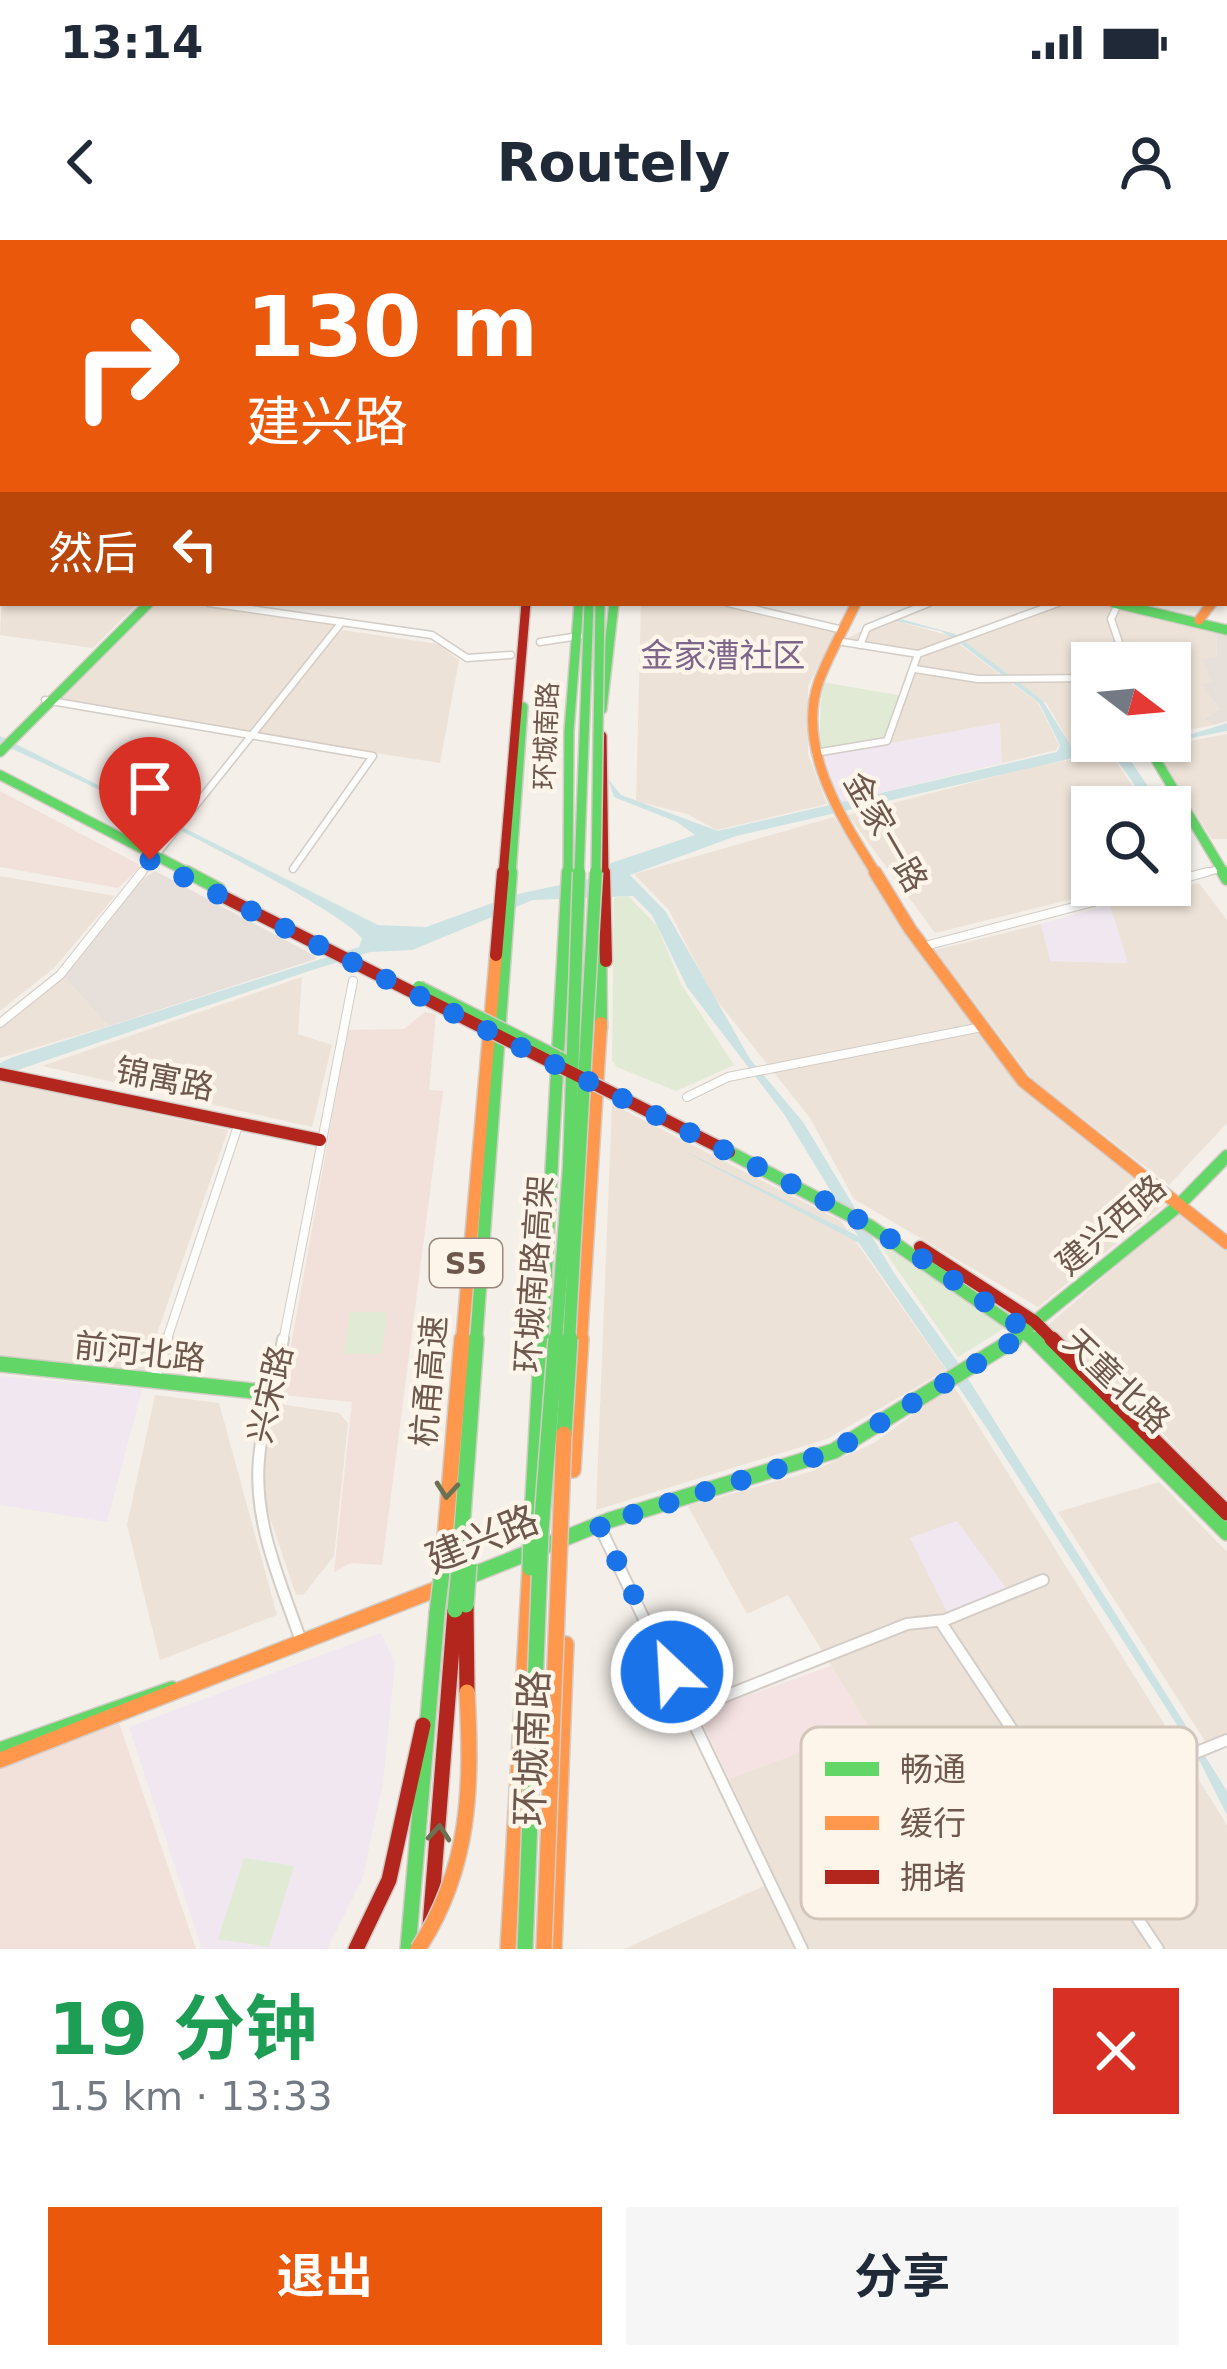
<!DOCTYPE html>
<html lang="zh">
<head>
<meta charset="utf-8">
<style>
	body { margin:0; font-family:"DejaVu Sans","Noto Sans SC",sans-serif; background:#f6f6f7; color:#1f2937; height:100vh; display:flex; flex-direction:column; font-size:45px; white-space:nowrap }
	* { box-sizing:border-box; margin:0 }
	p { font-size:39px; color:#747a83 }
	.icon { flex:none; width:66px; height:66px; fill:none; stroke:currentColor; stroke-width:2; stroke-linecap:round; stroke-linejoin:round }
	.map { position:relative; height:1709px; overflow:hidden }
	.sheet { display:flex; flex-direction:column; background:#fff; flex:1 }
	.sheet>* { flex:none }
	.hud { position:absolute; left:0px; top:0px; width:1227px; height:366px; box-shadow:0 3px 9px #0004; background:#ea580c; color:#fff; overflow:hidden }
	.needle { width:78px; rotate:106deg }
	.tools { position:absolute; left:1071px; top:402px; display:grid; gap:24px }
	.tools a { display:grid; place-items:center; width:120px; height:120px; border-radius:0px; background:#fff; box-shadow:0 3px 9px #0004; font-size:60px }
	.pin { position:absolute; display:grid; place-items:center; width:102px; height:102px; color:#fff; margin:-123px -51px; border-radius:50% 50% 50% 0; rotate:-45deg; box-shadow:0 0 12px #0007 }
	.pin .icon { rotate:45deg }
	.me { position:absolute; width:132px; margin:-66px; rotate:335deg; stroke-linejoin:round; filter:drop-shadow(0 0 9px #0008) }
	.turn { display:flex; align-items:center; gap:42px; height:252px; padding:0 48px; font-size:54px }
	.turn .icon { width:156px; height:156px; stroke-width:2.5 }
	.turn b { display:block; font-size:84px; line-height:102px }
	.then { display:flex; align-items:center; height:114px; padding:0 48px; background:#0003; gap:24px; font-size:45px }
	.round { display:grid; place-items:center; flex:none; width:126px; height:126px; border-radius:0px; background:#f6f6f7 }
	.overview { display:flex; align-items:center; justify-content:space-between; height:204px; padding:0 48px }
	h1 { font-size:72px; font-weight:700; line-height:90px; color:#1e9e55 }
	.primary-button { display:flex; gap:24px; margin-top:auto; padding:24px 48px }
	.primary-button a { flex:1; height:138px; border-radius:0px; background:#ea580c; color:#fff; font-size:48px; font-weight:700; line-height:138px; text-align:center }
	.primary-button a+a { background:#f6f6f7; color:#1f2937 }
	.status { display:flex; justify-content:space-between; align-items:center; height:84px; padding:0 60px; background:#fff; direction:ltr }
	.status svg { height:33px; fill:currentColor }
	header { display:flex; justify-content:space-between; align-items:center; height:156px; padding:0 48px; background:#fff; font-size:54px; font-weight:700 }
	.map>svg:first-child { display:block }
	.residential { fill:#ede2d7 }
	.commercial { fill:#f1e1da }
	.industrial { fill:#e6dfda }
	.education { fill:#f0e7f0 }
	.medical { fill:#f5e2e2 }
	.green { fill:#e1ead5 }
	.water { fill:#cce2e3 }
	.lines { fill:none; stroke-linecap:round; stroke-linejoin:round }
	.street-far3-casing { stroke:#d3ccc7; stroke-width:6 }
	.street-far2-casing { stroke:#d3ccc7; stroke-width:9 }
	.street-far1-casing { stroke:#d3ccc7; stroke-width:10 }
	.street-casing { stroke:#d3ccc7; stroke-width:14 }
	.fast-far3-casing { stroke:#d3ccc6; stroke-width:9 }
	.fast-far2-casing { stroke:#d3ccc6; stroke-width:12 }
	.fast-far1-casing { stroke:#d3ccc6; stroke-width:15 }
	.fast-casing { stroke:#d3ccc6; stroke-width:18 }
	.slow-far3-casing { stroke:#d3ccc6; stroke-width:9 }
	.slow-far2-casing { stroke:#d3ccc6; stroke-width:12 }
	.slow-far1-casing { stroke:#d3ccc6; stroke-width:15 }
	.slow-casing { stroke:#d3ccc6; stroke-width:18 }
	.jam-far2-casing { stroke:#d3ccc6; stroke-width:12 }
	.jam-far1-casing { stroke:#d3ccc6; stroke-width:15 }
	.jam-casing { stroke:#d3ccc6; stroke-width:18 }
	.street-far3 { stroke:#fdfdfc; stroke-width:4.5 }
	.street-far2 { stroke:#fdfdfc; stroke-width:6 }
	.street-far1 { stroke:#fdfdfc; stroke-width:8 }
	.street { stroke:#fdfdfc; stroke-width:10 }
	.fast-far3 { stroke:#63d668; stroke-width:8 }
	.fast-far2 { stroke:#63d668; stroke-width:9 }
	.fast-far1 { stroke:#63d668; stroke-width:12 }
	.fast { stroke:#63d668; stroke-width:15 }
	.slow-far3 { stroke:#ff974d; stroke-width:8 }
	.slow-far2 { stroke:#ff974d; stroke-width:9 }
	.slow-far1 { stroke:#ff974d; stroke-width:12 }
	.slow { stroke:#ff974d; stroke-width:15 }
	.jam-far2 { stroke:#b3261e; stroke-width:9 }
	.jam-far1 { stroke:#b3261e; stroke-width:12 }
	.jam { stroke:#b3261e; stroke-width:15 }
	.fast-bridge-far2-casing { stroke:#d3cbc6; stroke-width:12; stroke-linecap:butt }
	.fast-bridge-far1-casing { stroke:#d3cbc6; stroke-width:15; stroke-linecap:butt }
	.fast-bridge-casing { stroke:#d3cbc6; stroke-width:18; stroke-linecap:butt }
	.slow-bridge-casing { stroke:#d3cbc6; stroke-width:18; stroke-linecap:butt }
	.jam-bridge-casing { stroke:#d3cbc6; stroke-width:15; stroke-linecap:butt }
	.fast-bridge-far2 { stroke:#63d668; stroke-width:9 }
	.fast-bridge-far1 { stroke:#63d668; stroke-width:12 }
	.fast-bridge { stroke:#63d668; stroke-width:15 }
	.slow-bridge { stroke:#ff974d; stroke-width:15 }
	.jam-bridge { stroke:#b3261e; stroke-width:12 }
	.oneway { stroke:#6c7152 }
	.route { stroke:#1a73e8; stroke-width:21; stroke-dasharray:0 37.8 }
	.labels { text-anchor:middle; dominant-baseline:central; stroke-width:9; stroke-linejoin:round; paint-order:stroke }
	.far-street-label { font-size:27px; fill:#6e584d; stroke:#fdf5e9 }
	.shield { fill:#fdf5e9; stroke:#99877c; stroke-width:3 }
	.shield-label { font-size:30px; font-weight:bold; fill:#6e584d }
	.far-quarter-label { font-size:33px; fill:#7d658b; stroke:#fdf5e9 }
	.street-label { font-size:33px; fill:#6e584d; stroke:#fdf5e9 }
	.near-street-label { font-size:39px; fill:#6e584d; stroke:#fdf5e9 }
	.key { fill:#fdf5e9; stroke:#d2c6ba; stroke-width:3 }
	.key-label { font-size:33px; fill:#6e584d }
</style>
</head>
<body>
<div class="status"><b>13:14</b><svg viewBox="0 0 49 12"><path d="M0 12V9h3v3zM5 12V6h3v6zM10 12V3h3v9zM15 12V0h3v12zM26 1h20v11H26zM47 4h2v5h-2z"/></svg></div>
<header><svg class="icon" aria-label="back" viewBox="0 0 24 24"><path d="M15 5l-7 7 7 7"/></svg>Routely<svg class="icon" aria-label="person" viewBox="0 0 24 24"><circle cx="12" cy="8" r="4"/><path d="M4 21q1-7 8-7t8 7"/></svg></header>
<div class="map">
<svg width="1227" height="1709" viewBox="0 0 1227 1709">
	<rect width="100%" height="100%" fill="#f4efe9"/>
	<g class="residential">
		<polygon points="3,334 3,363 138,363 93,408 0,395"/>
		<polygon points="155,363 189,363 338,383 247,493 56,461"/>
		<polygon points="641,363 716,363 836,392 808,446 808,514 827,564 717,590 687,574 636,561"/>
		<polygon points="1032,363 1107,363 1216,389 1217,419 1203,418 1212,442 1203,444 1220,471 1206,477 1213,485 1170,494 1170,423 1092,423 1092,501 1126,501 1081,509 1070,503 1047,464 959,397 1037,368"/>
		<polygon points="887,378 947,395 1038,463 1059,505 1056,510 1002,523 999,483 892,503 888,500 917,411 842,401"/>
		<polygon points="342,390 438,404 459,420 440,523 255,494"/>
		<polygon points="1227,494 1227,599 1212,599 1153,508"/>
		<polygon points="1100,515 1112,516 1147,567 1092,567 1092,645 1130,645 935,693 848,575 1035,526"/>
		<polygon points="834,577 978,794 1015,840 1165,964 1038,1067 854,959 810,878 711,753 669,670 634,634"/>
		<polygon points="0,636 115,656 54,728 0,771"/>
		<polygon points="1199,643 1227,680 1227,883 1169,945 1032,839 935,710 1041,684 1051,721 1127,723 1110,665"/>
		<polygon points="64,737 109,786 0,818 0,788"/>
		<polygon points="302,737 298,794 332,805 312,887 42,826"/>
		<polygon points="0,841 228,890 144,1131 0,1115"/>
		<polygon points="612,864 841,981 946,1130 827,1199 596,1270"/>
		<polygon points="1177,973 1227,1009 1227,1264 1150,1179 1046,1087"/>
		<polygon points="953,1145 1227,1585 1227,1709 809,1709 729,1539 868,1486 788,1355 747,1374 688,1266 813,1231 874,1203"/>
		<polygon points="155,1155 219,1163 277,1375 160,1420 127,1285"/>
		<polygon points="280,1164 339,1173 348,1183 334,1316 303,1355 296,1355 265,1263 261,1231 264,1199"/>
		<polygon points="1159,1242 1227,1312 1227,1493 1205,1501 1058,1272"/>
		<polygon points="766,1645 795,1709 624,1709"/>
	</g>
	<g class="commercial">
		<polygon points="0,551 138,624 139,628 118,648 0,627"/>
		<polygon points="425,772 436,774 429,850 443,851 382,1325 351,1323 334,1332 352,1162 282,1155 348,790 404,789"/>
		<polygon points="119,1483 196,1709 0,1709 0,1528"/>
	</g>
	<g class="industrial">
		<polygon points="1216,389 1227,392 1227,481 1213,485 1205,478 1220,470 1202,444 1212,442 1202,418 1217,418"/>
		<polygon points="155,631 315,716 316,719 109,786 64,737 139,641"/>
	</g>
	<g class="education">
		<polygon points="1000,483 1002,523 838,563 819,510 892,503"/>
		<polygon points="1110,665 1128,723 1050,721 1041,684"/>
		<polygon points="0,1136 142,1149 107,1282 0,1265"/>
		<polygon points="957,1281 1007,1349 947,1372 910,1298"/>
		<polygon points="381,1393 395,1423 383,1542 363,1637 327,1709 202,1709 129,1487"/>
	</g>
	<polygon class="medical" points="831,1426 869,1487 729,1539 698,1473"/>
	<g class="green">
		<polygon points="822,442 903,456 889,499 819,510"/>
		<polygon points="628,656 657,686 681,744 734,825 676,851 617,827 612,820 614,658"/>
		<polygon points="870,990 1008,1086 958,1117"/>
		<polygon points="350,1072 387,1072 382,1114 344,1114"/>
		<polygon points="244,1618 294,1626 269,1707 218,1699"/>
	</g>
	<path class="water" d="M897 378 955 394 1042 460 1072 507 1170 501 1227 483V491L1124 511 1162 567H1150L1115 517 1091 514 736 596 630 635 666 672 750 819 803 882 894 1033 957 1121 1227 1551V1575L1197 1516 986 1187 859 1003 678 908 858 996 784 874 687 747 652 675 633 656 533 660 412 710 370 712 309 731 0 836V823L13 817 359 707 362 699C349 670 47 522 0 504V496L378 685 426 687 518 654 602 636 611 623 695 595 677 582 614 557 608 539 621 555 718 591 1057 512 1060 505 1039 463 961 404 941 391 892 380Z"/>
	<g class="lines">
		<defs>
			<g id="street-far3">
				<polyline points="390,3 394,0"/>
				<polyline points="1220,3 1226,0"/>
			</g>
			<g id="street-far2">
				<polyline points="209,363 432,395 467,418 511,415"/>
				<polyline points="728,363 843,390"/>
				<polyline points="1118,364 1111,379 1126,423"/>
				<polyline points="837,401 918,414 1058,363"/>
				<polyline points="540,402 579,396"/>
				<polyline points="860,405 867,388 929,363"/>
				<polyline points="915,429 978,439 1092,438"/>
				<polyline points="45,460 373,516 293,629"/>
				<polyline points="815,513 887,501 918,414"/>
				<polyline points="140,635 342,382"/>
				<polyline points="1195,635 1220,629"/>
			</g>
			<g id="street-far1">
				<polyline points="1170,642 1207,632"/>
				<polyline points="925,706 1158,645"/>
				<polyline points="0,783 60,735 142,632"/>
				<polyline points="687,857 728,837 982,787"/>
				<polyline points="166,1102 239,883"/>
				<polyline points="283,1102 353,741"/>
			</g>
			<g id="street">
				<path d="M283 1099C276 1139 262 1179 259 1219 253 1282 281 1343 301 1401"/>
				<polyline points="154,1140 167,1099"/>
				<polyline points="599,1285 802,1709"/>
				<polyline points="940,1381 1158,1709"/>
				<polyline points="690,1470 907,1384 945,1380 1043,1340"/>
				<polyline points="1078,1596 1143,1560 1180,1519 1227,1500"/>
			</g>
			<g id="fast-far3">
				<polyline points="503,0 509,3"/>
				<polyline points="1028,0 1036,3"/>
				<polyline points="46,3 50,0"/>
				<polyline points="63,3 67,0"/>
				<polyline points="254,3 258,0"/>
				<polyline points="944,3 955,0"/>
				<polyline points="978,3 989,0"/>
				<polyline points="1002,3 1011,0"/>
			</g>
			<g id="fast-far2">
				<polyline points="1224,347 1227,343"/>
				<polyline points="1114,363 1227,390"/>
				<polyline points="602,469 614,363"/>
				<polyline points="0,512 149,363"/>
				<polyline points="1156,520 1225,635"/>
				<polyline points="0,535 193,635"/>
				<polyline points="511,635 523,467"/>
				<polyline points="568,635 569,491 579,363"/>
			</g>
			<g id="fast-far1">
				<polyline points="187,632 219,649"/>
				<polyline points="1223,632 1227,639"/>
				<polyline points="600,673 601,788"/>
				<polyline points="729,912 870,986 1037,1102"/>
				<polyline points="476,1102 511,632"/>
				<polyline points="542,1102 568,632"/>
				<polyline points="1010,1102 1177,967 1227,916"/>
			</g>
			<g id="fast">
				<polyline points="1034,1099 1227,1293"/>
				<polyline points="0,1124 273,1153"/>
				<polyline points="531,1295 542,1099"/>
				<polyline points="459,1330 476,1099"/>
				<polyline points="465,1338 610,1280 834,1211 1015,1099"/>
				<polyline points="0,1510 172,1449"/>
				<polyline points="408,1709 437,1373"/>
			</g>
			<g id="slow-far3">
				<polyline points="145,0 174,3"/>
				<polyline points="483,0 488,3"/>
				<polyline points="511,0 517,3"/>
			</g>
			<g id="slow-far2">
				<path d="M856 363C844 389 829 414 819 441 795 508 843 581 877 635"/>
				<polyline points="1199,380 1212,363"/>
			</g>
			<g id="slow-far1">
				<polyline points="875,632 910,689 1023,841 1227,1003"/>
				<polyline points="462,1102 496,715"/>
				<polyline points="581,1102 601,783"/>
			</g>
			<g id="slow">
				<polyline points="573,1230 581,1099"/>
				<polyline points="442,1332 462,1099"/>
				<polyline points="0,1520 442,1347"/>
				<polyline points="508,1709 530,1328"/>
				<polyline points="554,1709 566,1404"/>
			</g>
			<g id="jam-far2">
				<polyline points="602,496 604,635"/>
				<polyline points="503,635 526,363"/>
			</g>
			<g id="jam-far1">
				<polyline points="604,632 606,721"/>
				<polyline points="496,715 503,632"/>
				<polyline points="0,834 320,900"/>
				<polyline points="920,1007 1034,1081 1055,1102"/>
			</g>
			<g id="jam">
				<polyline points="1052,1099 1227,1273"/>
				<polyline points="466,1365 467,1452"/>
				<polyline points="430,1686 455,1370"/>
				<polyline points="356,1709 389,1640 423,1485"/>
			</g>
		</defs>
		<use href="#street-far3" class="street-far3-casing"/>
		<use href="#street-far2" class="street-far2-casing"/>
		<use href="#street-far1" class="street-far1-casing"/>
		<use href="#street" class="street-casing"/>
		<use href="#fast-far3" class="fast-far3-casing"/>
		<use href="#fast-far2" class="fast-far2-casing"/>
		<use href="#fast-far1" class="fast-far1-casing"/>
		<use href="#fast" class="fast-casing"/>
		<use href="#slow-far3" class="slow-far3-casing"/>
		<use href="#slow-far2" class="slow-far2-casing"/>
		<use href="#slow-far1" class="slow-far1-casing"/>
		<use href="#slow" class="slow-casing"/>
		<use href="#jam-far2" class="jam-far2-casing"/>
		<use href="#jam-far1" class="jam-far1-casing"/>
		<use href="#jam" class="jam-casing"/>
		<use href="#street-far3" class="street-far3"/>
		<use href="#street-far2" class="street-far2"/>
		<use href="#street-far1" class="street-far1"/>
		<use href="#street" class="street"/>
		<use href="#fast-far3" class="fast-far3"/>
		<use href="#fast-far2" class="fast-far2"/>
		<use href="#fast-far1" class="fast-far1"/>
		<use href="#fast" class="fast"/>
		<use href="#slow-far3" class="slow-far3"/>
		<use href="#slow-far2" class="slow-far2"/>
		<use href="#slow-far1" class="slow-far1"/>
		<use href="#slow" class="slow"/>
		<use href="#jam-far2" class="jam-far2"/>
		<use href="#jam-far1" class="jam-far1"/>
		<use href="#jam" class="jam"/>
		<defs>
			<g id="fast-bridge-far2">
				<polyline points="579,635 589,363"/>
				<polyline points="596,635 600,363"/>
			</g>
			<g id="fast-bridge-far1">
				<polyline points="419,747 562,819"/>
				<polyline points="556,1102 569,926 579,632"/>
				<polyline points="569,1102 596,632"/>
			</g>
			<g id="fast-bridge">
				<polyline points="564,1194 570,1099"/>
				<polyline points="530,1328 531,1295"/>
				<polyline points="466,1365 469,1325"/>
				<polyline points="455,1370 459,1330"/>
				<polyline points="437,1373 442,1332"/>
				<polyline points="525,1709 541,1292 556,1099"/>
			</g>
			<g id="slow-bridge">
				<path d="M418 1709C471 1628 472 1546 467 1452"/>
				<polyline points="544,1709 564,1194"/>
			</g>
			<polyline id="jam-bridge" points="214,652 729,912"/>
		</defs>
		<use href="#fast-bridge-far2" class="fast-bridge-far2-casing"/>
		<use href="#fast-bridge-far1" class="fast-bridge-far1-casing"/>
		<use href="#fast-bridge" class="fast-bridge-casing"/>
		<use href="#slow-bridge" class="slow-bridge-casing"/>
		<use href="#jam-bridge" class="jam-bridge-casing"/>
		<use href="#fast-bridge-far2" class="fast-bridge-far2"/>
		<use href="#fast-bridge-far1" class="fast-bridge-far1"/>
		<use href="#fast-bridge" class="fast-bridge"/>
		<use href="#slow-bridge" class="slow-bridge"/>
		<use href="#jam-bridge" class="jam-bridge"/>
	</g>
	<defs><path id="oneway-chevron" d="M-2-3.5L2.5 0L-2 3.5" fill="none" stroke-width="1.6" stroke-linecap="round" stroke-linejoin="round" transform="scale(3)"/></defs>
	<g class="oneway">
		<use href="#oneway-chevron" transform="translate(447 1250) rotate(95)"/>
		<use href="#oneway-chevron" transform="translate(439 1593) rotate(-85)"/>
	</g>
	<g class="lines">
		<polyline class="route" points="150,620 839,968 914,1013 1028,1092 834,1211 599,1285 672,1432"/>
	</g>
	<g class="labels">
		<g class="far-street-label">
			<text transform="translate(546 496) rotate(-88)">环城南路</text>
		</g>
		<rect class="shield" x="430" y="999" width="72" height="48" rx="9"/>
		<g class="shield-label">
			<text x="466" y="1023">S5</text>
		</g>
		<g class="far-quarter-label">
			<text x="723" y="415">金家漕社区</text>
		</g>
		<g class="street-label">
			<text transform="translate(886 592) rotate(60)">金家一路</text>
			<text transform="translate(165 839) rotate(11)">锦寓路</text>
			<text transform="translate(1111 985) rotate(-41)">建兴西路</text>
			<text transform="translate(534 1034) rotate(-86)">环城南路高架</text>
			<text transform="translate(140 1112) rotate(6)">前河北路</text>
			<text transform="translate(429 1141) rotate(-85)">杭甬高速</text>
			<text transform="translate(1117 1141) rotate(44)">天童北路</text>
			<text transform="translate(270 1154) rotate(-77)">兴宋路</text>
		</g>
		<g class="near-street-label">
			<text transform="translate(482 1299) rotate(-22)">建兴路</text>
			<text transform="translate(532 1508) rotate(-88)">环城南路</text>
		</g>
	</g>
	<rect x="801" y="1487" width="396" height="192" rx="18" class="key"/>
	<rect x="825" y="1522" width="54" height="14" fill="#63d668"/>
	<rect x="825" y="1576" width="54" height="14" fill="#ff974d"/>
	<rect x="825" y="1630" width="54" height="14" fill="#b3261e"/>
	<g class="key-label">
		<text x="900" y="1541">畅通</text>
		<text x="900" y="1595">缓行</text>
		<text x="900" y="1649">拥堵</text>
	</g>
</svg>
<div class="tools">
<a><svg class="needle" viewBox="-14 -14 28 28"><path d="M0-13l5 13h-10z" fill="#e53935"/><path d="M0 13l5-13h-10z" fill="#747a83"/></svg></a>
<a><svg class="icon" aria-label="search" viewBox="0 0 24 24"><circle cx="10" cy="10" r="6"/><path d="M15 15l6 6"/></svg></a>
</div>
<div class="pin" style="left:150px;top:620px;background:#d93025"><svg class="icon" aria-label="arrive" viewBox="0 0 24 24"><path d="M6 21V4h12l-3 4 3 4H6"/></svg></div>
<svg class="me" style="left:672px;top:1432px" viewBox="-20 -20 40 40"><circle r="17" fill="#1a73e8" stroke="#fff" stroke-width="3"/><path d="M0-11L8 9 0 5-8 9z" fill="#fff"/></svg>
<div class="hud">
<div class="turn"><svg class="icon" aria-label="right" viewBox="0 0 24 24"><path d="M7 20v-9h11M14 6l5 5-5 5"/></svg><div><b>130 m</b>建兴路</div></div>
<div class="then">然后<svg class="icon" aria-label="left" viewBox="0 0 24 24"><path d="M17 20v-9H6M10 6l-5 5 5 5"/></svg></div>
</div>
</div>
<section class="sheet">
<div class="overview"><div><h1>19 分钟</h1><p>1.5 km · 13:33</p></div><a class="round" style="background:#d93025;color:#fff"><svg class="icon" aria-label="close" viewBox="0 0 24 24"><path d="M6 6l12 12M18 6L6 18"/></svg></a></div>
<div class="primary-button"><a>退出</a><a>分享</a></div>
</section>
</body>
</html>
